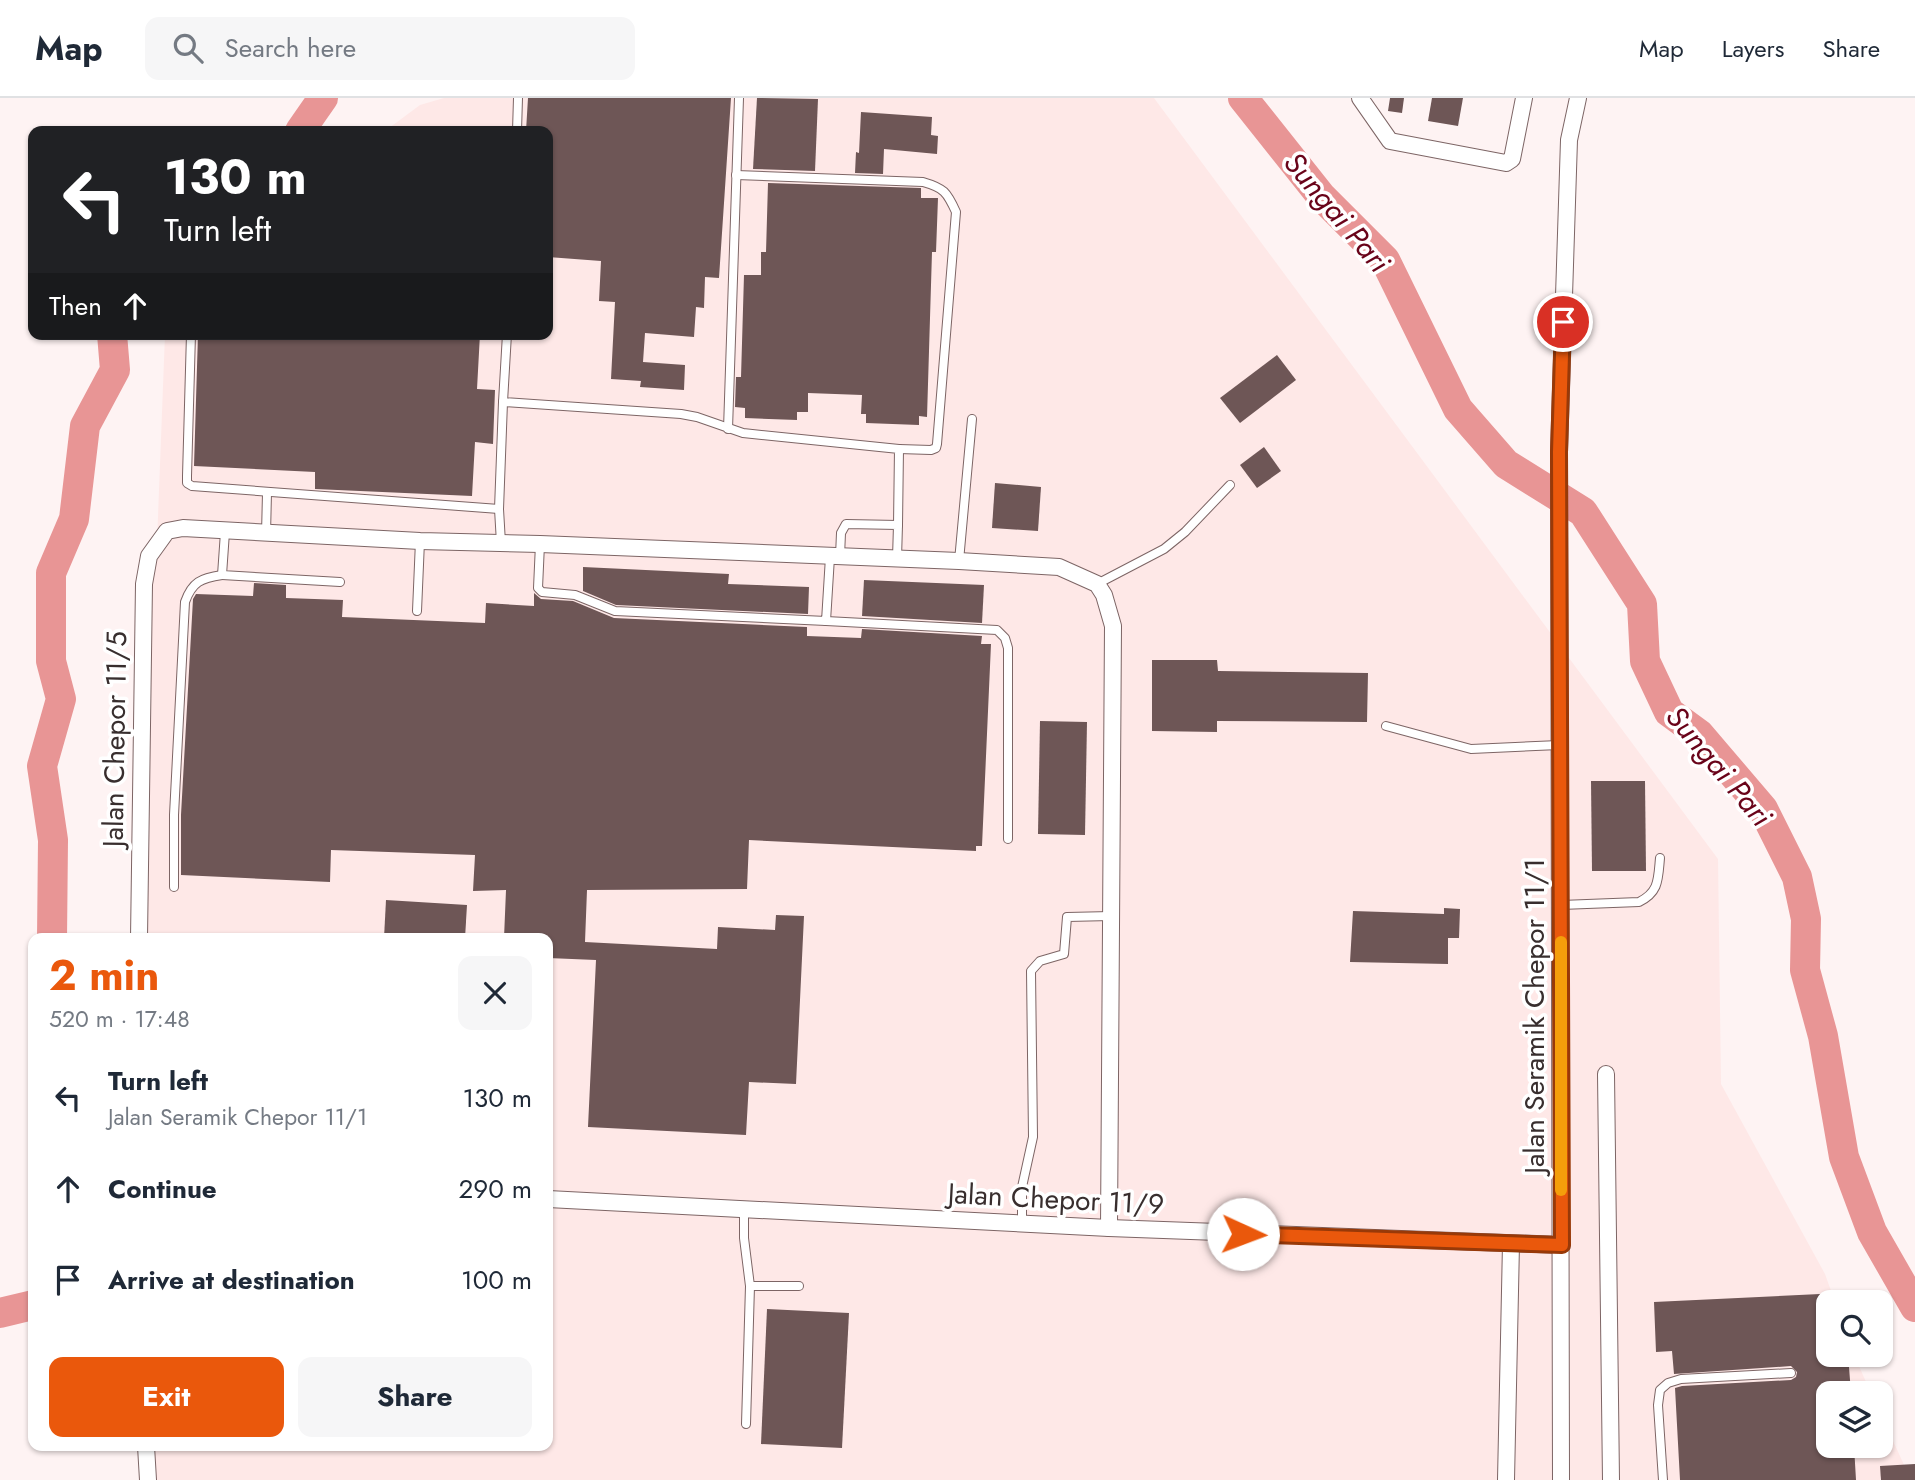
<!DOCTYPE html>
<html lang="en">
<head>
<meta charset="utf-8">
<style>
	body { margin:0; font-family:Jost,sans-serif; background:#f6f6f7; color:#1f2937; height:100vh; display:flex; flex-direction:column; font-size:26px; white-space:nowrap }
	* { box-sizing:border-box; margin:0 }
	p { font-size:23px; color:#747a83 }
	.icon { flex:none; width:38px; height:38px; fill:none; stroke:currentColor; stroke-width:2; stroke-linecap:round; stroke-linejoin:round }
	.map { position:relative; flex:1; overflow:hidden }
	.panel { position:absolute; left:28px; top:835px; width:525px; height:518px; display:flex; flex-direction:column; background:#fff; border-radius:14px; box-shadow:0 2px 5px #0004 }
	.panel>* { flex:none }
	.hud { position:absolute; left:28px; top:28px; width:525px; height:214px; border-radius:14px; box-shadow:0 2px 5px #0004; background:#202124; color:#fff; overflow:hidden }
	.tools { position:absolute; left:1816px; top:1192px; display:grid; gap:14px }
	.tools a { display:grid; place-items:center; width:77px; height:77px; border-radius:14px; background:#fff; box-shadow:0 2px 5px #0004; font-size:35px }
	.pin { position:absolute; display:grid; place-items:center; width:60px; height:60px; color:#fff; margin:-30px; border:4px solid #fff; border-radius:50%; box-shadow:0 2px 7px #0007 }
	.me { position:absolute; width:77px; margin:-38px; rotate:92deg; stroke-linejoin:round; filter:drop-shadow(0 0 5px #0008) }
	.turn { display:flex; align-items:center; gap:24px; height:147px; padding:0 21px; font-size:32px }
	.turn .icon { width:91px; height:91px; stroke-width:2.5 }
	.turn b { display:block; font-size:49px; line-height:60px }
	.then { display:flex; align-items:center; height:66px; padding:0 21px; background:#0003; gap:14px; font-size:26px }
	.round { display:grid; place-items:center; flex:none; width:74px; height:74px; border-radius:14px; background:#f6f6f7 }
	.overview { display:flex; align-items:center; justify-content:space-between; height:119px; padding:0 21px }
	h1 { font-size:42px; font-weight:700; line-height:52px; color:#ea580c }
	.button { display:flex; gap:14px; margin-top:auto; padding:14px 21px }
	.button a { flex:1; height:80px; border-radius:14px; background:#ea580c; color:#fff; font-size:28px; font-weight:700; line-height:80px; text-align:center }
	.button a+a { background:#f6f6f7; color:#1f2937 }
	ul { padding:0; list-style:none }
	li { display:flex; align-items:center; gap:21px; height:91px; padding:0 21px }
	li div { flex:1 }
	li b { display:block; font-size:26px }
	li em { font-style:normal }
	header { display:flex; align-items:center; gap:42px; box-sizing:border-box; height:98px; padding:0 35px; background:#fff; border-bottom:2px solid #e0e1e3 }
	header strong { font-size:33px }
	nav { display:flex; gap:38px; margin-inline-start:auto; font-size:24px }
	.search { width:490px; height:63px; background:#f6f6f7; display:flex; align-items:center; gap:18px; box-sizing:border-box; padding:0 24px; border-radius:14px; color:#747a83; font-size:26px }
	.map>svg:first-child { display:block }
	.built { fill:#fee8e7 }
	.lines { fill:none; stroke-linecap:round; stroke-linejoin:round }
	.river { stroke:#e89595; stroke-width:30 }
	.building { fill:#6e5656 }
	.lane-casing { stroke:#7d6565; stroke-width:10 }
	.street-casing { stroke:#7d6565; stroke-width:18 }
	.lane { stroke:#fff; stroke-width:8 }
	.street { stroke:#fff; stroke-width:16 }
	.route-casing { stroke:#983908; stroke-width:18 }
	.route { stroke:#ea580c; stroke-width:12 }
	.slow { stroke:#f59e0b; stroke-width:12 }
	.labels { text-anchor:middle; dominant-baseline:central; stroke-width:7; stroke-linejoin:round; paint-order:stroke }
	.street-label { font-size:28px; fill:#382e2e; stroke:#fff }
	.water-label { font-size:30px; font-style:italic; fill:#690319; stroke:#fff }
</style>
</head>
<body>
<header>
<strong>Map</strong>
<div class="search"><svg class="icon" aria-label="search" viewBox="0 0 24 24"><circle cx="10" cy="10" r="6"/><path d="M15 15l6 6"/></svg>Search here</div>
<nav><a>Map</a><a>Layers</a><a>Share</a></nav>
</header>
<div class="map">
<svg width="1915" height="1382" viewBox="0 0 1915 1382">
	<rect width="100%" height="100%" fill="#fef3f3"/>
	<polygon class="built" points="444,0 1154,0 1718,761 1721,986 1825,1176 1835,1204 1829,1204 1829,1256 1854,1257 1871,1295 1829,1295 1829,1348 1881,1348 1881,1317 1911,1382 148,1382 146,1348 548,1348 548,840 139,840 144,486 157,445 165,236 548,236 548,33 385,33 420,7"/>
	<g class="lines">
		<g class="river">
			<polyline points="1243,0 1321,98 1385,162 1458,311 1506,366 1583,414 1642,506 1645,563 1669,614 1699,636 1763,711 1797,779 1806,821 1805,872 1823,938 1844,1059 1872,1134 1915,1209"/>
			<polyline points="300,33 323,0"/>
			<polyline points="52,840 53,742 42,668 61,601 51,563 51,475 74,421 85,328 115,272 112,236"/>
			<polyline points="0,1215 33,1207"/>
		</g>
	</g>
	<g class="building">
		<polygon points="528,0 731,0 719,180 705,179 704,210 696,209 694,239 645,235 643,264 685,267 684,292 640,289 641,283 611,281 615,204 599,203 601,163 548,159 548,33 526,33"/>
		<polygon points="757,0 818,1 815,73 753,71"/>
		<polygon points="1390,0 1404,0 1402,15 1388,13"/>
		<polygon points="1432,0 1463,0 1458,28 1428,23"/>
		<polygon points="861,14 932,19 931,37 938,38 937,56 884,51 883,76 855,75 856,54 859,55"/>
		<polygon points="768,85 921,90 921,100 938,100 936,154 932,154 927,319 919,318 919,327 866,325 866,316 861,316 862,297 808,295 808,314 797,314 797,322 745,320 745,310 735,309 736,279 741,279 744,177 761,177 761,154 766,154"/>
		<polygon points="198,236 480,236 477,291 495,292 493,346 475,344 472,398 315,391 315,374 194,368"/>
		<polygon points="1277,257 1296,282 1240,325 1220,300"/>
		<polygon points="1264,349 1281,373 1257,390 1240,367"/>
		<polygon points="995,385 1041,389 1038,433 992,430"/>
		<polygon points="583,469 729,476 728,486 809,489 808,516 616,507 583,493"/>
		<polygon points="864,482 984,487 982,525 862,518"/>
		<polygon points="254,485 286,487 286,500 343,502 342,519 485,525 486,505 534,508 534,495 541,501 573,503 614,520 807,529 807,538 861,540 862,531 982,538 981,546 991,546 982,748 976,748 976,753 749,742 747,791 587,792 585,844 717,851 718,829 775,832 776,817 804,818 796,986 749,984 746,1037 588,1029 596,862 548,860 548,840 504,840 506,792 473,793 475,757 331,752 330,784 181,777 181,717 193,501 196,496 253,498"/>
		<polygon points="1152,562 1217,562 1218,573 1368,575 1367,624 1217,623 1217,634 1152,633"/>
		<polygon points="1040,623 1087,624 1085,737 1038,736"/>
		<polygon points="1591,683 1645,683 1646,773 1592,773"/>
		<polygon points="386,802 467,807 465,840 384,840"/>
		<polygon points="1444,810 1460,811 1459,840 1448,840 1448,866 1350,864 1353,813 1444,816"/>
		<polygon points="1820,1196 1823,1257 1848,1256 1851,1295 1829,1295 1829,1348 1854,1348 1856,1382 1680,1382 1675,1290 1682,1288 1791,1282 1796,1279 1797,1274 1791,1268 1674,1276 1672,1253 1656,1254 1654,1204"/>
		<polygon points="767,1211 849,1215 842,1350 761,1346"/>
		<polygon points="1915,1366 1915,1382 1881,1382 1880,1368"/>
	</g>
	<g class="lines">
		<defs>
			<g id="lane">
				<polyline points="517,33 518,0"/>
				<path d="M736 77 923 84C944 90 947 94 956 114L937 346 936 350 931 352 899 351"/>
				<polyline points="191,236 187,378 187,385 192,388 499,411"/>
				<polyline points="507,236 503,304 681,316 697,319 743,335 899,351 898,427"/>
				<polyline points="728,331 739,0"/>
				<polyline points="225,434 222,477 340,484"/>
				<polyline points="266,436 267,395"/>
				<polyline points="501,445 499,411 503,304"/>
				<polyline points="540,446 538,490 542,494 575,497 615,513 826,523 830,459"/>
				<polyline points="840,458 841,435 846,426 898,427 897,460"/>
				<polyline points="959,463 972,321"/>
				<polyline points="1097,486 1164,451 1185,434 1230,387"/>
				<polyline points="417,513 420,443"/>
				<polyline points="826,523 997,532 1005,540 1008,550 1008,741"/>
				<polyline points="1386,628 1471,651 1559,647"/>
				<path d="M174 789V717L185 504C192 484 201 480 222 477"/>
				<path d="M1561 807 1639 804C1659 794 1658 782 1660 760"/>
				<polyline points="744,1111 744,1140 750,1188 746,1326"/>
				<polyline points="1022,1126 1022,1089 1033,1039 1031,873 1040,863 1064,856 1067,819 1111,818"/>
				<polyline points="750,1188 799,1188"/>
				<polyline points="1663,1382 1658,1307 1660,1292 1668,1285 1681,1281 1791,1275"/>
			</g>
			<g id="street">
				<polyline points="1360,0 1390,43 1506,65 1512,61 1524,0"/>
				<polyline points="139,840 144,486 149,458 167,433 183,430 420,443 540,446 959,463 1059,469 1097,486 1104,497 1113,528 1109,1130"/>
				<polyline points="1606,976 1611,1382"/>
				<polyline points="548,1101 1109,1130 1562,1147"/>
				<polyline points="146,1348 148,1382"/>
				<polyline points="1506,1382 1511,1146"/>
				<polyline points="1561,1382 1559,354 1569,42 1578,0"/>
			</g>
		</defs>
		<use href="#lane" class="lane-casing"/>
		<use href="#street" class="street-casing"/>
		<use href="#lane" class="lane"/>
		<use href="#street" class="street"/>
	</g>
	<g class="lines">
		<defs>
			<polyline id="route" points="1243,1136 1562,1147 1559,354 1563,224"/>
		</defs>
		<use href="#route" class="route-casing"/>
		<use href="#route" class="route"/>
		<polyline class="slow" points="1561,844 1561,1092"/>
	</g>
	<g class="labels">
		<g class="street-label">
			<text transform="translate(115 641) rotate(-89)">Jalan Chepor 11/5</text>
			<text transform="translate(1534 918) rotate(-90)">Jalan Seramik Chepor 11/1</text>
			<text transform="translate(1056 1101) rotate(3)">Jalan Chepor 11/9</text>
		</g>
		<g class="water-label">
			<text transform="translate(1337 114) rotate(50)">Sungai Pari</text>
			<text transform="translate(1719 668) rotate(50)">Sungai Pari</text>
		</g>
	</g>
</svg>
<div class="tools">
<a><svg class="icon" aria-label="search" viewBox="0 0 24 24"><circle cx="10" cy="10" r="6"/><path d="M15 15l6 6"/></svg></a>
<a><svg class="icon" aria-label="layers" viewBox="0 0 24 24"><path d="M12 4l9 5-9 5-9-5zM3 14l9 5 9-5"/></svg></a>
</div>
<div class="pin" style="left:1563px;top:224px;background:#d93025"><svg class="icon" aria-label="arrive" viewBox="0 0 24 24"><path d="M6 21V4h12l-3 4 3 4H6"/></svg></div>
<svg class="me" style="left:1243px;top:1136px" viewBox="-20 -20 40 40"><circle r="19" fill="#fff"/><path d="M0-13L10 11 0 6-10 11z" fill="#ea580c"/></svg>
<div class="hud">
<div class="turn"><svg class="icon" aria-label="left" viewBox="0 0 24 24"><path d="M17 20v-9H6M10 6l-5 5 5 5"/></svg><div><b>130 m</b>Turn left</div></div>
<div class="then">Then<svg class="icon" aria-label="ahead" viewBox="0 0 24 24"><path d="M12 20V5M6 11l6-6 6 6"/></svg></div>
</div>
<section class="panel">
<div class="overview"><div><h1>2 min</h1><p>520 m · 17:48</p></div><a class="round"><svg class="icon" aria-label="close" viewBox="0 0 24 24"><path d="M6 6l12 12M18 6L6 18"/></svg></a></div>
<ul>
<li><svg class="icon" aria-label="left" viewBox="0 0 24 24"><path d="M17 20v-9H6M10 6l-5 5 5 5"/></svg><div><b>Turn left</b><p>Jalan Seramik Chepor 11/1</p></div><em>130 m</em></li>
<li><svg class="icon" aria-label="ahead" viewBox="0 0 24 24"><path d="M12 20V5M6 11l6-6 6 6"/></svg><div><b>Continue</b></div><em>290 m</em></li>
<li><svg class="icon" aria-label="arrive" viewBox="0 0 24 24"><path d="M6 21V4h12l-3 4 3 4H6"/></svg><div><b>Arrive at destination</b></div><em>100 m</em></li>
</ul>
<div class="button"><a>Exit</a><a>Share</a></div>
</section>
</div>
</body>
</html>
